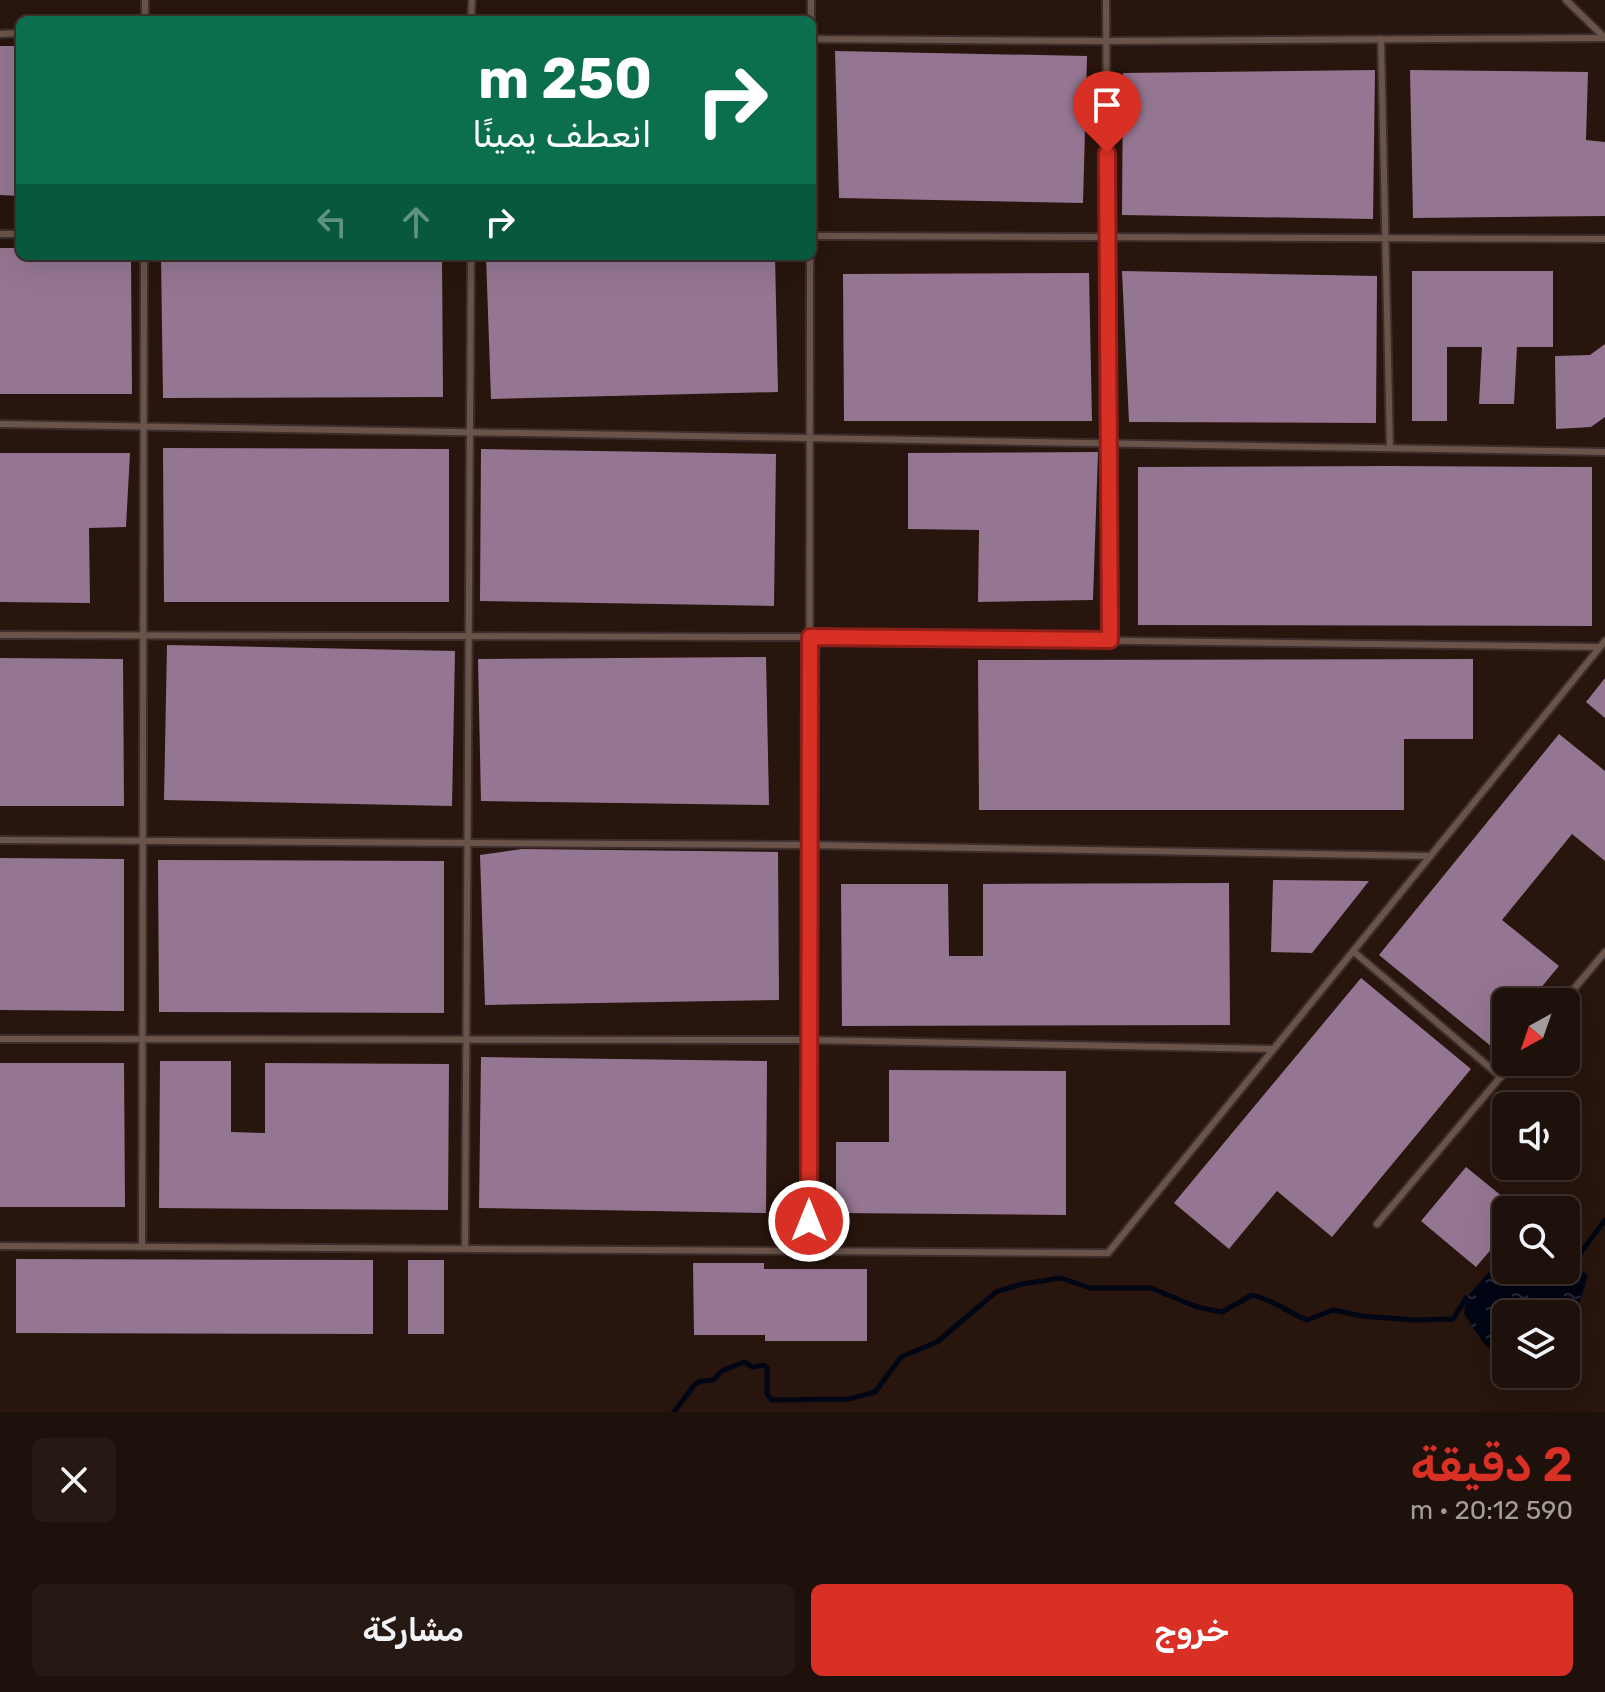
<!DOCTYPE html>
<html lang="ar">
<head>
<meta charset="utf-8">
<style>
	body { margin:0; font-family:Rubik,Cairo,sans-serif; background:#261913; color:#f1f3f6; direction:rtl; height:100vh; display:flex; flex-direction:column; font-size:30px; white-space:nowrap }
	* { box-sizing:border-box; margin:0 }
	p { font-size:26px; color:#a19d9c }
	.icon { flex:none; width:44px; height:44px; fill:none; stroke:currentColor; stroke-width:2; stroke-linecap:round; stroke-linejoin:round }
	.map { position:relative; height:1412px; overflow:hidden; direction:ltr }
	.details { display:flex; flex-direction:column; background:#1e100a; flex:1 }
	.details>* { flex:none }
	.top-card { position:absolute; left:16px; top:16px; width:800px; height:244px; border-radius:12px; box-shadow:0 8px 32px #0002,0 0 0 2px #3c302b; direction:rtl; background:#0b6e4f; color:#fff; overflow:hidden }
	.needle { width:52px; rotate:220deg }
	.controls { position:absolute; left:1492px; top:988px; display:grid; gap:16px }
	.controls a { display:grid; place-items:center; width:88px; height:88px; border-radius:12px; background:#1e100a; box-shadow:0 8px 32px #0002,0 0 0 2px #3c302b; font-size:40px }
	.pin { position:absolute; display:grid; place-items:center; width:68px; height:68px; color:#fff; margin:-82px -34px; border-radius:50% 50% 50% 0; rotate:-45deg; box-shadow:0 0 8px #0007 }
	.pin .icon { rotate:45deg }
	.me { position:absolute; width:88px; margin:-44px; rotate:0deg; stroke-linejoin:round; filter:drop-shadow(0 0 6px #0008) }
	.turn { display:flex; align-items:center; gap:28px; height:168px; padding:0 32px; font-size:36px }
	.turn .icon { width:104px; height:104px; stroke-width:2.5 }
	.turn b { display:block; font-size:56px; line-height:68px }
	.lanes { display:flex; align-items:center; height:76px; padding:0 32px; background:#0003; justify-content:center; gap:40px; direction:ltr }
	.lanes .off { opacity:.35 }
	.round { display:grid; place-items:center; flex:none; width:84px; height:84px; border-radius:12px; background:#261913 }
	.summary { display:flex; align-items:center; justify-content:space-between; height:136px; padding:0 32px }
	h1 { font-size:48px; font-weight:600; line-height:60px; color:#d93025 }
	.action { display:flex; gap:16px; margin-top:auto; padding:16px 32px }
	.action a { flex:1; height:92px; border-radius:12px; background:#d93025; color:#fff; font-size:32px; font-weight:600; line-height:92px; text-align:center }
	.action a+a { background:#261913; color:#f1f3f6 }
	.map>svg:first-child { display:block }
	.water { fill:url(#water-ripples) }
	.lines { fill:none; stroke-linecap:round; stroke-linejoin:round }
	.stream { stroke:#000614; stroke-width:5 }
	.building { fill:#957692 }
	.lane-casing { stroke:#3c2e2c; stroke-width:10 }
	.lane { stroke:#6a5349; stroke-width:6 }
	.route-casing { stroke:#8d1f18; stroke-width:20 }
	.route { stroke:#d93025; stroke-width:14 }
</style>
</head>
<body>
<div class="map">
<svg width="1605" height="1412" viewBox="0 0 1605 1412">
	<defs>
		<pattern id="water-ripples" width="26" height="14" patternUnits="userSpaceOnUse" patternTransform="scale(2)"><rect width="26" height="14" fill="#000614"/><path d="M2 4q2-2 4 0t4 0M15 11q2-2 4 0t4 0" fill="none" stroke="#262a36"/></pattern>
	</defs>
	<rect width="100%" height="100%" fill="#28150d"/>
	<polygon class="water" points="1566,1257 1588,1276 1572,1325 1566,1332 1566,1314 1506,1314 1506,1362 1485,1345 1464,1314 1466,1298 1496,1264 1506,1261 1506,1270 1566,1270"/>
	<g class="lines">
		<g class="stream">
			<polyline points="1573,1263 1605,1220"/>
			<path d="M674 1412 695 1384 701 1381 713 1380 722 1371 744 1362 753 1367 764 1365 767 1367V1394L772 1400 849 1399 875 1392 901 1357 937 1342 996 1292 1022 1284 1061 1278 1090 1288H1151L1197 1307 1222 1312 1252 1295C1276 1301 1285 1311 1307 1320L1333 1310 1362 1316 1414 1320 1453 1319 1466 1298"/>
		</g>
	</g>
	<g class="building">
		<polygon points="0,46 20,46 20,196 0,195"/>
		<polygon points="835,51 1087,56 1083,203 839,198"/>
		<polygon points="1375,70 1373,219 1122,215 1123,73"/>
		<polygon points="1410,70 1588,72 1586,140 1605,142 1605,216 1413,218"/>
		<polygon points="0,248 20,248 20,256 131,256 132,394 0,394"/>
		<polygon points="161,256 442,256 443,397 163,398"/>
		<polygon points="486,256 775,256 778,392 491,399"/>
		<polygon points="1122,271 1377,276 1376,423 1129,422"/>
		<polygon points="1412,271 1553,271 1553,347 1517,347 1514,404 1479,404 1482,347 1447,347 1447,421 1412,421"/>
		<polygon points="1089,273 1092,421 844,421 843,274"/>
		<polygon points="1605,344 1605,417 1591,427 1556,429 1555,356 1590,355"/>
		<polygon points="163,448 449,449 449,602 164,602"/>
		<polygon points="481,449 776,454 774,606 480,601"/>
		<polygon points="1098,452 1093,600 978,602 979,530 908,529 908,453"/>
		<polygon points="0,453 130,453 126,527 89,528 90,603 0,602"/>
		<polygon points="1389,466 1592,467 1592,626 1138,625 1138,467"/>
		<polygon points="167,645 455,651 452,806 164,800"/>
		<polygon points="766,657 769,805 481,801 478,659"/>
		<polygon points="0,658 123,659 124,806 0,806"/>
		<polygon points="1473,659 1473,739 1404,739 1404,810 979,810 978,660"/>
		<polygon points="1605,678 1605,718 1586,702"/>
		<polygon points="1559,734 1605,771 1605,861 1572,834 1502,920 1559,966 1529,1002 1506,1002 1506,1031 1492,1047 1379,955"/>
		<polygon points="522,849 778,852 779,1000 485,1005 480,855"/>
		<polygon points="0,858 124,859 124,1011 0,1010"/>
		<polygon points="158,860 444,861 444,1013 159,1012"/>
		<polygon points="1273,880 1369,881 1312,953 1271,952"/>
		<polygon points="1229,883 1230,1025 842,1026 841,884 948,884 949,956 983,956 983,884"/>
		<polygon points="1361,978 1471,1069 1332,1237 1277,1191 1229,1249 1174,1203"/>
		<polygon points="481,1057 767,1061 766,1213 479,1208"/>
		<polygon points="160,1061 231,1061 231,1132 265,1133 265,1063 449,1064 448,1210 159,1208"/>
		<polygon points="0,1063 124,1063 125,1207 0,1207"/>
		<polygon points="889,1070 1066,1071 1066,1215 836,1213 836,1142 889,1142"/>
		<polygon points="1466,1167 1519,1210 1506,1210 1506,1232 1476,1267 1421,1221"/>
		<polygon points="16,1259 373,1260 373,1334 16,1333"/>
		<rect x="408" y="1260" width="36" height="74"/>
		<polygon points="693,1263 764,1263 764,1269 867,1269 867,1341 765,1341 765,1335 694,1335"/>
	</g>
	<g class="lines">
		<defs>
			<g id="lane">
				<polyline points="1106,0 1110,640"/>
				<polyline points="1566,0 1605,38"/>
				<polyline points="145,20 145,0"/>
				<polyline points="471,20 472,0"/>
				<polyline points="811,20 811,0"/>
				<polyline points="0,34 20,33"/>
				<polyline points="812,39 1106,41 1604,38"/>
				<polyline points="1381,39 1390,448"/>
				<polyline points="0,234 20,234"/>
				<polyline points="812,236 1605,239"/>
				<polyline points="0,424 1605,452"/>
				<polyline points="0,635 810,637 1599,647"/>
				<polyline points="0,840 809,845 1430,856"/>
				<polyline points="1353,951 1501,1077"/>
				<polyline points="1563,1002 1605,952"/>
				<polyline points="0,1039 809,1040 1272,1049"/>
				<polyline points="1377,1224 1513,1062"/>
				<polyline points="0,1246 1108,1253 1605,641"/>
				<polyline points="142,1247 144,256"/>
				<polyline points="465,1249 471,256"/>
				<polyline points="809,1251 810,256"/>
			</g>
		</defs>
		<use href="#lane" class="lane-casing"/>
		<use href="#lane" class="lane"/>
	</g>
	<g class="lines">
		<defs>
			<polyline id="route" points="809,1221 810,637 1110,640 1107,153"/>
		</defs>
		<use href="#route" class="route-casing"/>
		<use href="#route" class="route"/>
	</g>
</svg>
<div class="controls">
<a><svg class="needle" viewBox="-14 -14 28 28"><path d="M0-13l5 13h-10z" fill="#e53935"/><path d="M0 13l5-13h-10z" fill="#a19d9c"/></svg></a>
<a><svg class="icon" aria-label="sound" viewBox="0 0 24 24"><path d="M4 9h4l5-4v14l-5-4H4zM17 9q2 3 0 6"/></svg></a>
<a><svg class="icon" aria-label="search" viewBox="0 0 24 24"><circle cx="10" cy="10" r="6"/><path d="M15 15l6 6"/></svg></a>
<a><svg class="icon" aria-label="layers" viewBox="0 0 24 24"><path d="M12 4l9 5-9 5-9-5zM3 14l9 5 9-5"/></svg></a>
</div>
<div class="pin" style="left:1107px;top:153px;background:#d93025"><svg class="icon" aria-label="arrive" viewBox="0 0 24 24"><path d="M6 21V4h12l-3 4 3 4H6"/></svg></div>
<svg class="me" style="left:809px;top:1221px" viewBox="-20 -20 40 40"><circle r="17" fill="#d93025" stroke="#fff" stroke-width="3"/><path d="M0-11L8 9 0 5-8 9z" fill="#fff"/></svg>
<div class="top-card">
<div class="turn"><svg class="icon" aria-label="right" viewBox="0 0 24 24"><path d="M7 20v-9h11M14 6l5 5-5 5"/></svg><div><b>250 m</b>انعطف يمينًا</div></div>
<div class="lanes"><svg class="icon off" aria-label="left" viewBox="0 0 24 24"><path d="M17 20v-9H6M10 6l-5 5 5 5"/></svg><svg class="icon off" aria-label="ahead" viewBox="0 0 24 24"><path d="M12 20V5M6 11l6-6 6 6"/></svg><svg class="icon" aria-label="right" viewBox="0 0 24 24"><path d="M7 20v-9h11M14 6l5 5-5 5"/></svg></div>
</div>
</div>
<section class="details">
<div class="summary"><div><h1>2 دقيقة</h1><p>590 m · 20:12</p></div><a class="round"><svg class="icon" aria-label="close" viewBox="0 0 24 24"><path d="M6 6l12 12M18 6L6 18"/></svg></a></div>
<div class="action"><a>خروج</a><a>مشاركة</a></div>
</section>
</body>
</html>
